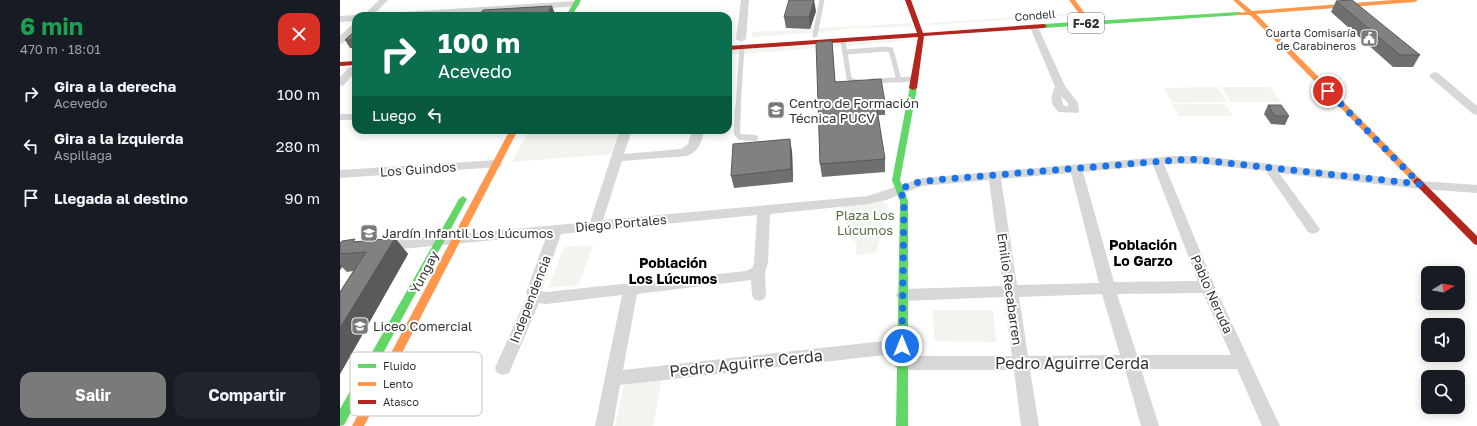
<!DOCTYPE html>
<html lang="es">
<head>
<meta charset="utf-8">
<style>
	body { margin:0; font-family:"Golos Text",sans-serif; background:#20242c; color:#f1f3f6; height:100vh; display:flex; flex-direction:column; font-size:15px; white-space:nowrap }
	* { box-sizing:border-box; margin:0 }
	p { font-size:13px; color:#9ea1a6 }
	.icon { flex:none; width:22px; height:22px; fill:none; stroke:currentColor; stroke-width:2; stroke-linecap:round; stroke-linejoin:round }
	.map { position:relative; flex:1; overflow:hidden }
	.side { display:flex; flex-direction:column; background:#171b24; width:340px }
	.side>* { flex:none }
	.hud { position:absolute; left:12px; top:12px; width:380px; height:122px; border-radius:12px; box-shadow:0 2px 10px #0003; background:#0b6e4f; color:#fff; overflow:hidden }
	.needle { width:26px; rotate:79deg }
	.buttons { position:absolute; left:1081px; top:266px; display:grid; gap:8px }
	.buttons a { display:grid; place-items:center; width:44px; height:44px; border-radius:8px; background:#171b24; box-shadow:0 2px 10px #0003; font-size:20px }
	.pin { position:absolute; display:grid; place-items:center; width:34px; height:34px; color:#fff; margin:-17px; border:2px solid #fff; border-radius:50%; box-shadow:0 1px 4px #0007 }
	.me { position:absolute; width:44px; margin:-22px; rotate:0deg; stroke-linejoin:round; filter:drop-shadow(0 0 3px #0008) }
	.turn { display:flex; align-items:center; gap:14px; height:84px; padding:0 20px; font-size:18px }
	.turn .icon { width:52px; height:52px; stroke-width:2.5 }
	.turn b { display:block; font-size:28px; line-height:34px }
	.then { display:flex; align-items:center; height:38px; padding:0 20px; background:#0003; gap:8px; font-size:15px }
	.round { display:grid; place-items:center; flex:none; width:42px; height:42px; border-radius:12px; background:#20242c }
	.head { display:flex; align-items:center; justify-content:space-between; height:68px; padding:0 20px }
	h1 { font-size:24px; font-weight:700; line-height:30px; color:#1e9e55 }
	.cta { display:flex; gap:8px; margin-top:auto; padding:8px 20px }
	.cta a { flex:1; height:46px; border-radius:12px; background:#7a7a7a; color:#fff; font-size:16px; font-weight:700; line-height:46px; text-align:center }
	.cta a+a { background:#20242c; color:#f1f3f6 }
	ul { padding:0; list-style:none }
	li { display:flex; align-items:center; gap:12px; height:52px; padding:0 20px }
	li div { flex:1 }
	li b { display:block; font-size:15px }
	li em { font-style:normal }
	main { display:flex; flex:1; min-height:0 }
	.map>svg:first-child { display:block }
	.green { fill:#f1f5ed }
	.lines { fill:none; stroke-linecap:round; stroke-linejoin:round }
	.lane-far1 { stroke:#d7d7d7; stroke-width:5 }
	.lane { stroke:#d7d7d7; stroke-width:6 }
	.street { fill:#d7d7d7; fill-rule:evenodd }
	.fast { fill:#63d668; fill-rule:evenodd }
	.slow { fill:#ff974d; fill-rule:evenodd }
	.jam { fill:#b3261e; fill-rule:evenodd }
	.wall { fill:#6f6f6f }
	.shaded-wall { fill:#5a5a5a }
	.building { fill:#818181; stroke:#5a5a5a }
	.route { stroke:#1a73e8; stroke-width:7; stroke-dasharray:0 12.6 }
	.labels { text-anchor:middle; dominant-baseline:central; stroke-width:4; stroke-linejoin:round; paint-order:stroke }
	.far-street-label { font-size:11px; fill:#333; stroke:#fff }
	.far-poi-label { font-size:11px; fill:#333; stroke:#fff; text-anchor:end }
	.shield { fill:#fff; stroke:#707070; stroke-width:1 }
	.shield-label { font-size:12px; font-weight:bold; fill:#333 }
	.poi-label { font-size:13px; fill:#333; stroke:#fff; text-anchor:start }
	.street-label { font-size:13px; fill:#333; stroke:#fff }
	.park-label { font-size:13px; fill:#56703f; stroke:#fff }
	.neighbourhood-label { font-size:14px; font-weight:bold; fill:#000; stroke:#fff }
	.near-street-label { font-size:16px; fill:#333; stroke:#fff }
	.key { fill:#fff; stroke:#c2c2c2; stroke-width:1 }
	.key-label { font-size:11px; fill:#333 }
</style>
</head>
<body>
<main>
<section class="side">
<div class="head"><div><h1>6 min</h1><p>470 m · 18:01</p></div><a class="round" style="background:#d93025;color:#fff"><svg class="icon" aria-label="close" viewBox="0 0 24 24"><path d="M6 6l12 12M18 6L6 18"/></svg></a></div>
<ul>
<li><svg class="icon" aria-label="right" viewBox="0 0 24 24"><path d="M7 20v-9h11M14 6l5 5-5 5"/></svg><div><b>Gira a la derecha</b><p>Acevedo</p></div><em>100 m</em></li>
<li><svg class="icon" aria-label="left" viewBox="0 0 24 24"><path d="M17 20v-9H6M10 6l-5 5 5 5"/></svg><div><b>Gira a la izquierda</b><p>Aspillaga</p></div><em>280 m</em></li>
<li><svg class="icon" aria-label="arrive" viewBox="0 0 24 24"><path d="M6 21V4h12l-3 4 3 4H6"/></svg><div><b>Llegada al destino</b></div><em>90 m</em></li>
</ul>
<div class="cta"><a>Salir</a><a>Compartir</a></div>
</section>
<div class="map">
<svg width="1137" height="426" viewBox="0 0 1137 426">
	<rect width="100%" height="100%" fill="#fff"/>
	<g class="green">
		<polygon points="734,13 736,15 591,25 590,23"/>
		<polygon points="571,23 572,25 570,27 512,28 485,32 412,37 412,32"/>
		<polygon points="567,39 567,40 554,42 388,55 388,50"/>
		<polygon points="877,87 887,102 832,103 824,88"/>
		<polygon points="881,87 930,87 942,102 890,102"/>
		<polygon points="832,104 884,104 893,116 839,116"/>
		<polygon points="189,130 282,130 273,154 172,162"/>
		<polygon points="543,201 548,206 536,253 516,255 517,245 509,232 501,207"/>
		<polygon points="253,245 239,285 208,288 224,247"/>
		<polygon points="593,310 653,310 656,342 594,341"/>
		<polygon points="322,378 313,426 275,426 285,382"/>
	</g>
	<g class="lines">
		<g class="lane-far1">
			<polyline points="475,35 482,0"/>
			<polyline points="503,41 509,78 512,81 519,82"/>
			<polyline points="506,52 546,49 551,50 559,80"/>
			<polyline points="533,81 575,79"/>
			<polyline points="398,109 402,47"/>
		</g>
		<polyline class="lane" points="398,108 397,133 400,137 415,138"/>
		<g class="street">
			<polygon points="39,0 48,0 32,16 23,16"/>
			<polygon points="401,0 409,0 406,39 401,42 396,39"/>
			<polygon points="236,1 239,2 240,4 239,6 89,16 44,16 48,13"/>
			<polygon points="16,15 19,16 16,16 16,21 0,22 0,16"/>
			<polygon points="16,23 16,31 3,43 0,44 0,36 13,24"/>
			<path d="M694 24 698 27 725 86 738 103 739 111 738 113 719 112C710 105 710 97 715 87L690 27ZM721 96 728 103V107L723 105Z"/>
			<polygon points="12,67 16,68 16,71 4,85 0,86 0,77 8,68"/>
			<polygon points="1094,72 1098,73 1137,106 1137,115 1133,114 1090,77 1089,75"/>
			<rect x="0" y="114" width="16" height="6"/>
			<path d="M280 130H292L284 154 341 149 348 144 352 130H364C362 142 359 151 347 156L282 161 263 220 528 196 582 178 832 156H861L1080 181 1137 185V193L1080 189 939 173 980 229 978 232 973 234 968 232 926 171 861 164H824L875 287 940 426H922L897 369H801L819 426H801L785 369 690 370 699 426H681L674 370H562L556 368 554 363 556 358 562 356H672L664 297 563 301 558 299 556 295 558 291 563 289 663 286 649 180 582 186 546 200 528 204 430 214 428 263 425 272 426 295 424 299 419 301 414 299 412 295 411 280 297 294 283 370 562 339 568 341 570 346 568 351 562 353 280 385 273 426H255L282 295 206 304 199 303 169 373 163 375 157 373 155 368 187 296 186 292 207 235 42 251 37 250 35 246 37 242 42 241 250 222ZM813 165 858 281 774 282 743 172ZM731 173 759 283 677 285 661 179ZM417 215 414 263 412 268 406 271 206 292 201 291 221 234ZM863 293 891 355H797L777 294ZM762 294 780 355 688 356 679 297Z"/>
			<polygon points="156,160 160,161 162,164 160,167 0,178 0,170"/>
		</g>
		<g class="fast">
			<polygon points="235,0 241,0 232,16 226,16"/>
			<polygon points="899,12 901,13 901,15 704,28 701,26 704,24"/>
			<polygon points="570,86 573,86 577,88 560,180 568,201 568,426 556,426 560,201 552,180"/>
			<polygon points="123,196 127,199 4,425 0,426 0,409 119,199"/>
		</g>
		<g class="slow">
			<path d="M729 0H735L746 15 757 21V23C744 24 736 9 729 0Z"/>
			<polygon points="893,0 899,0 912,11 1053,0 1078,0 1075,2 916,14 1080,179 1081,181 1080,183 1074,183 911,16 909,15 897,15 897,13 906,12"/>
			<polygon points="170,130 178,130 24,426 12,426"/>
		</g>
		<g class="jam">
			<polygon points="565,0 571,0 583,33 704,24 707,26 704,28 584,36 577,88 573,90 569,88 578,37 388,50 388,46 577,33"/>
			<polygon points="16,61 16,65 0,66 0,62"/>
			<polygon points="1077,178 1080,179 1137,236 1137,245 1134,244 1074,183 1073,181"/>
		</g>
	</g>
	<g class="wall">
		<polygon points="996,1 1080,55 1073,67 1053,67 991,12"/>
		<polygon points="476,11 470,29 446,28 444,17"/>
		<polygon points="16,30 16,48 10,48 5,40"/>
		<polygon points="492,41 495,81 545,102 545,115 538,115 545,159 545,172 482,177 480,164"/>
		<polygon points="928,105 949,116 945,125 931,124 924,114"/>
		<polygon points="452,151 453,182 394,188 391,176"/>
		<polygon points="55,238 68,254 0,374 0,292 13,271 7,272 2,267 0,270 0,243"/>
	</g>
	<g class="shaded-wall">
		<polygon points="474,0 476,11 470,29 469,17"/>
		<polygon points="212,6 215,14 214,16 206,16"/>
		<polygon points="101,13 103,16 98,16"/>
		<polygon points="450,139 452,151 453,182 451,169"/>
		<polygon points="55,238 68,254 0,374 0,328"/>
		<polygon points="0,264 2,267 0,270"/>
	</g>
	<g class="building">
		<polygon points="449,0 474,0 469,17 444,17"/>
		<polygon points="1012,0 1080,55 1060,55 996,1"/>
		<polygon points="212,6 206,16 138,16 143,10"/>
		<polygon points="101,13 98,16 39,16"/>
		<polygon points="16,30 16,40 5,40"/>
		<polygon points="492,41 495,82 541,79 545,102 536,103 545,159 480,164 476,42"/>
		<polygon points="928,105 941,105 949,116 935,116"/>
		<polygon points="450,139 451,169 391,176 393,144"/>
		<polygon points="55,238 0,328 0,292 26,252 0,254 0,243 2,241 15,239 13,242"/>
	</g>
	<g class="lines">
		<polyline class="route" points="562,346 564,201 560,189 575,183 594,180 850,159 1080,184 988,91"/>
	</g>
	<defs>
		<symbol id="civic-square" viewBox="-11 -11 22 22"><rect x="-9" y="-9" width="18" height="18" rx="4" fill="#7a7a7a" stroke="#fff"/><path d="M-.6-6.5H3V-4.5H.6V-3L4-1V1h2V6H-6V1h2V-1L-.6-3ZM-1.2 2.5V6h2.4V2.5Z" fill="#fff"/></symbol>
		<symbol id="university-square" viewBox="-11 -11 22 22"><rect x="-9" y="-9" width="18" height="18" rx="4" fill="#7a7a7a" stroke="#fff"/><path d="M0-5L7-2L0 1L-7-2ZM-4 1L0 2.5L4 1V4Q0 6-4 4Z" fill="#fff"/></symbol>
		<symbol id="school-square" viewBox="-11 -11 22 22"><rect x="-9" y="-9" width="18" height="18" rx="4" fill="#7a7a7a" stroke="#fff"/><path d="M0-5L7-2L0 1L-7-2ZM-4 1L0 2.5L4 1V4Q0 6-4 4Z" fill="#fff"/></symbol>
	</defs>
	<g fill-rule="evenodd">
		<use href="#civic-square" x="1019" y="28" width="20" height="20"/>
		<use href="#university-square" x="426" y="100" width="20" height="20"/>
		<use href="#school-square" x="19" y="223" width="20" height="20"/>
		<use href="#school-square" x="10" y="316" width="20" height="20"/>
	</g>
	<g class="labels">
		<g class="far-street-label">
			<text transform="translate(695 15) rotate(-5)">Condell</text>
		</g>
		<g class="far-poi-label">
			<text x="1016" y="32">Cuarta Comisaría<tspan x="1016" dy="13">de Carabineros</tspan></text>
		</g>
		<rect class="shield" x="728" y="13" width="36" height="20" rx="3"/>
		<g class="shield-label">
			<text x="746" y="23">F-62</text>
		</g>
		<g class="poi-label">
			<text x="449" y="103">Centro de Formación<tspan x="449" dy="15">Técnica PUCV</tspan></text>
			<text x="42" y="233">Jardín Infantil Los Lúcumos</text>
			<text x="33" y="326">Liceo Comercial</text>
		</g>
		<g class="street-label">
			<text transform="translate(78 169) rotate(-4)">Los Guindos</text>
			<text transform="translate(281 223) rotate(-5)">Diego Portales</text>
			<text transform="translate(84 272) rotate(-62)">Yungay</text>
			<text transform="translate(670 289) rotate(82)">Emilio Recabarren</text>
			<text transform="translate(872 294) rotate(66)">Pablo Neruda</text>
			<text transform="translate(190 299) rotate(-69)">Independencia</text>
		</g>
		<g class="park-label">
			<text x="525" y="215">Plaza Los<tspan x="525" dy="15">Lúcumos</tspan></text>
		</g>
		<g class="neighbourhood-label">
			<text x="803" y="244">Población<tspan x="803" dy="16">Lo Garzo</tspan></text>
			<text x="333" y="262">Población<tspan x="333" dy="16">Los Lúcumos</tspan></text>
		</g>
		<g class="near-street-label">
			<text transform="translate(406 363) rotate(-6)">Pedro Aguirre Cerda</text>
			<text x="732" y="363">Pedro Aguirre Cerda</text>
		</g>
	</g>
	<rect x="10" y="352" width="132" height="64" rx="6" class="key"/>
	<rect x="18" y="364" width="18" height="4" fill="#63d668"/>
	<rect x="18" y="382" width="18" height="4" fill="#ff974d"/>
	<rect x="18" y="400" width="18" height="4" fill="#b3261e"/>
	<g class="key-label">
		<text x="43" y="370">Fluido</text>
		<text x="43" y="388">Lento</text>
		<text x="43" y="406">Atasco</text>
	</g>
</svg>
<div class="buttons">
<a><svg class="needle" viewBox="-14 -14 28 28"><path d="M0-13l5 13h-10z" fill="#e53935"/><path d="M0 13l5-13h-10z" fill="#9ea1a6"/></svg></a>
<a><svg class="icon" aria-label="sound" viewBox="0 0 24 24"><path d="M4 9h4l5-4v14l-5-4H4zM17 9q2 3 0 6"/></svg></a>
<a><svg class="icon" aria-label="search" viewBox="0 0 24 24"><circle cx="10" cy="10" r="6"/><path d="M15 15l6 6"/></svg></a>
</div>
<div class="pin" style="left:988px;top:91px;background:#d93025"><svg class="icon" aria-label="arrive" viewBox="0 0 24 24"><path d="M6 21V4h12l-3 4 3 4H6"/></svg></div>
<svg class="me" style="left:562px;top:346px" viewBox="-20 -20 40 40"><circle r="17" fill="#1a73e8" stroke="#fff" stroke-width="3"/><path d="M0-11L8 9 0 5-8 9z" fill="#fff"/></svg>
<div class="hud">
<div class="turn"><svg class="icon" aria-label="right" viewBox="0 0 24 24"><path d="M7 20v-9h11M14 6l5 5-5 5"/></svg><div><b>100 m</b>Acevedo</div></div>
<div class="then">Luego<svg class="icon" aria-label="left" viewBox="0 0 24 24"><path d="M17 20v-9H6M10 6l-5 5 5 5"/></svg></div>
</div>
</div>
</main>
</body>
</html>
